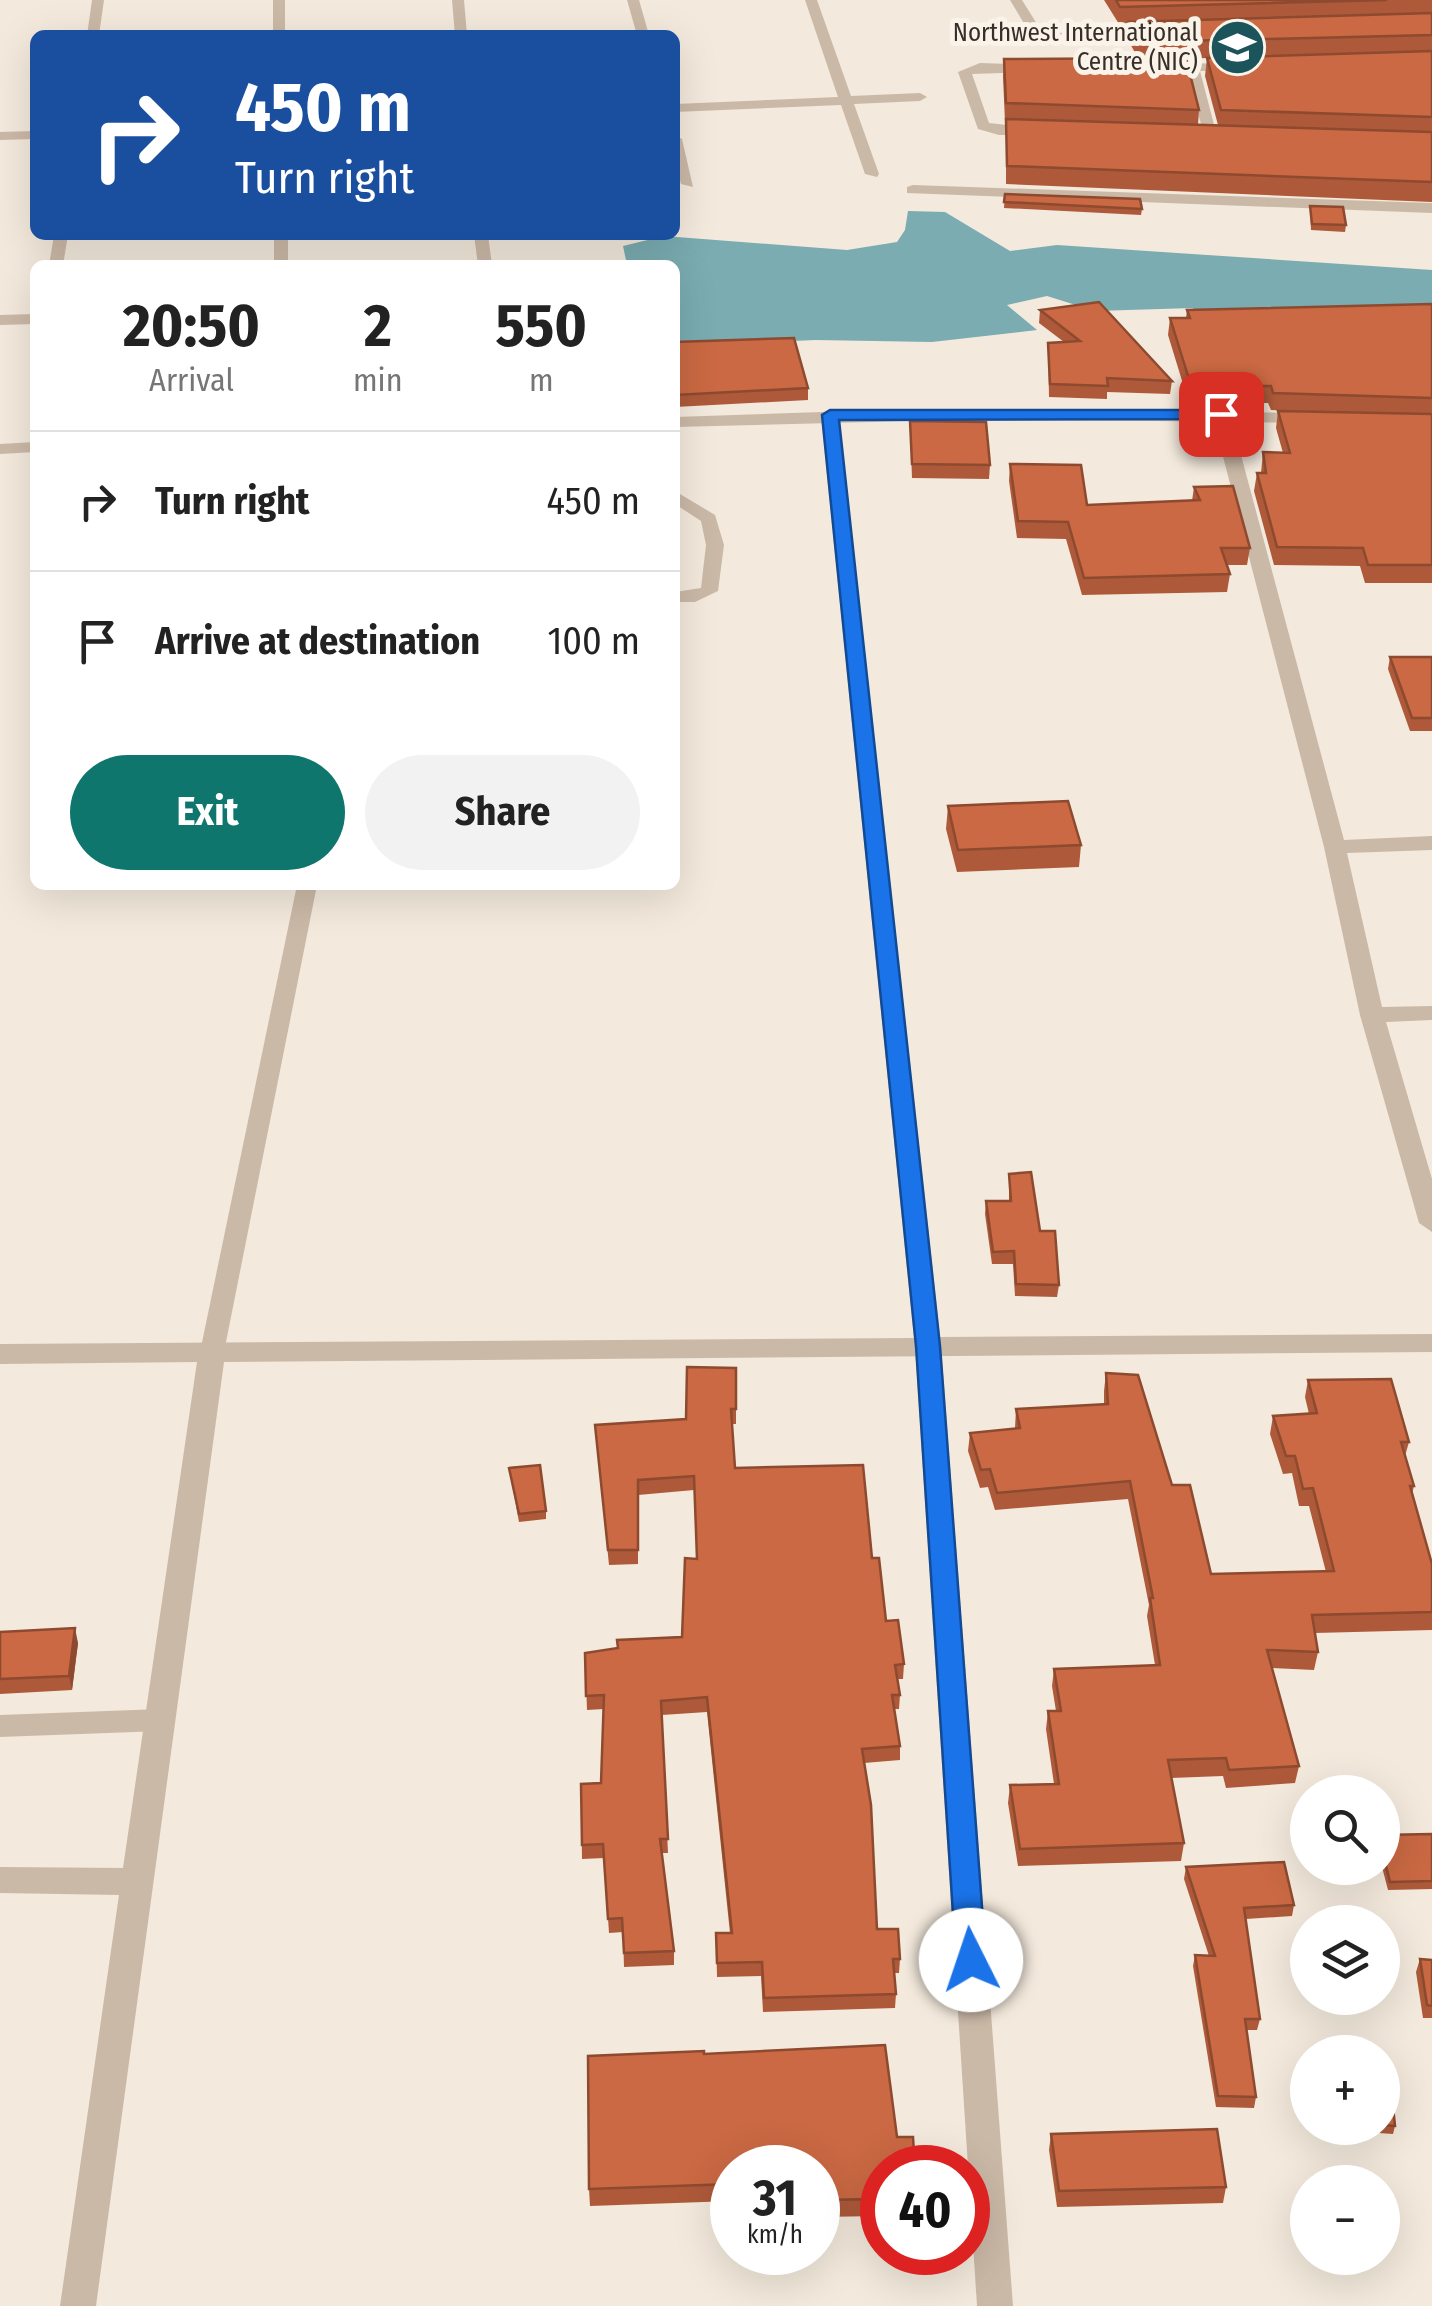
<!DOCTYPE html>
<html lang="en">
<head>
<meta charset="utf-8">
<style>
	body { margin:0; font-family:"Fira Sans Condensed",sans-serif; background:#f2f2f2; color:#222; height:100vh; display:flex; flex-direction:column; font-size:38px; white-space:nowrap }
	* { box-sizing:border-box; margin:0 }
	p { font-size:32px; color:#767676 }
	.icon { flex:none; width:55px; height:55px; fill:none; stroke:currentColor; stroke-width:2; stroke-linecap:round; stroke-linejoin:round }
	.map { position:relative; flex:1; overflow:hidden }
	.drawer { position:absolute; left:30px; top:260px; width:650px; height:630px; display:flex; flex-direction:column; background:#fff; border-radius:15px; box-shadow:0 10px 40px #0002 }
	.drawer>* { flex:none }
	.hud { position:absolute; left:30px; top:30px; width:650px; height:210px; border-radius:15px; box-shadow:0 10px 40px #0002; background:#1a4fa0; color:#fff; overflow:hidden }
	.controls { position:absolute; left:1290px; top:1775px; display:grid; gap:20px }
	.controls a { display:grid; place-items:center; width:110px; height:110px; border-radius:50%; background:#fff; box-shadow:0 10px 40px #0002; font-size:50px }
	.speed { position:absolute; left:710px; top:2145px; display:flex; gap:20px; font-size:50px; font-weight:700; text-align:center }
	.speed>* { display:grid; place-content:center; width:130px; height:130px; border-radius:50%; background:#fff; box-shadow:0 10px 40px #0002; line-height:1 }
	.speed small { font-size:25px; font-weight:400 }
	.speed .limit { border:15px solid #d22; background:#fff; color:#111 }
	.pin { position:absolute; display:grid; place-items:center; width:85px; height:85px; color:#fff; margin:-42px; border-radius:20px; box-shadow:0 5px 15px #0006 }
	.me { position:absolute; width:110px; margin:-55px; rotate:356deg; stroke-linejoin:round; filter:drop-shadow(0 0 8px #0008) }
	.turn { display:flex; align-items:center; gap:35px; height:210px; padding:0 40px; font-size:45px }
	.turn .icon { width:130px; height:130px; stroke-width:2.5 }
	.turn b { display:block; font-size:70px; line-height:85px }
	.eta { display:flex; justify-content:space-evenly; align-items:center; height:170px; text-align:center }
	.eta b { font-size:60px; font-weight:700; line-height:70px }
	.action { display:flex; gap:20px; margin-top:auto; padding:20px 40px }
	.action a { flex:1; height:115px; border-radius:60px; background:#0f766e; color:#fff; font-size:40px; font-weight:700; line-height:115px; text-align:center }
	.action a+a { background:#f2f2f2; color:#222 }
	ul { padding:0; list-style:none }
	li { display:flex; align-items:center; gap:30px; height:140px; padding:0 40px; border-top:2px solid #e0e0e0 }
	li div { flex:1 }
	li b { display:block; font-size:38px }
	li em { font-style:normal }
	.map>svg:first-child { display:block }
	.water { fill:#7aacb1 }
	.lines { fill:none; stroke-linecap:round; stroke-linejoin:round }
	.service { fill:#cbb9a7; fill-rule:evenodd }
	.minor { fill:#cbb9a7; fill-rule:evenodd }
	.tertiary { fill:#cbb9a7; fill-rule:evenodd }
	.wall { fill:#ae5a3a; fill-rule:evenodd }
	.shaded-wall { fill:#8d4a2f }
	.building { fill:#ca6943; stroke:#8d4a2f; stroke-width:2.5 }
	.route { fill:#1a73e8; stroke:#114b97; stroke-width:2.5 }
	.labels { text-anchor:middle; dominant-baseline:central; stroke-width:10; stroke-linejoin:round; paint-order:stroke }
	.far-poi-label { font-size:25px; fill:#382e28; stroke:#faf3e9; text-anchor:end }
</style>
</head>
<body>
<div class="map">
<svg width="1432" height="2306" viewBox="0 0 1432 2306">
	<rect width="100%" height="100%" fill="#f3e9dc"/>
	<polygon class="water" points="908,211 945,212 1010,251 1057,245 1432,270 1432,316 1198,322 1193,308 1095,311 1047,296 1007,305 1037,330 932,342 816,340 675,346 675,265 627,265 623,246 664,236 847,250 897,242 905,230"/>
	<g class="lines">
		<g class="service">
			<polygon points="92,0 104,0 99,35 87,35"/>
			<rect x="273" y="0" width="12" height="35"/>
			<polygon points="452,0 464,0 467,35 455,35"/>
			<polygon points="627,0 639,0 649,35 637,35"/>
			<polygon points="805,0 817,0 851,96 920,93 927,97 920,101 854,104 879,174 877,177 865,174 841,105 675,112 675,104 838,97"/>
			<polygon points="1010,0 1022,0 1037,24 1046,28 1159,27 1165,31 1159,35 1044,36 1028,30"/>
			<polygon points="980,63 1039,65 1041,68 1034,72 972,74 989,123 1034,128 1041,132 1039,135 999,135 978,129 958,72"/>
			<polygon points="1234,63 1239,64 1239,70 1200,71 1217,136 1205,139 1187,72 1161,72 1154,68 1161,64"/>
			<polygon points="35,131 35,139 0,140 0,132"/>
			<polygon points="675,135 682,139 693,187 681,184 675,163"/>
			<polygon points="54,235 68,235 63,265 49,265"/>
			<rect x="274" y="235" width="14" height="30"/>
			<polygon points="474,235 488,235 492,265 478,265"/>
			<polygon points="35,314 35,324 0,325 0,315"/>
			<polygon points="675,491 715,515 724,545 718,591 695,602 675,602 675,592 701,588 706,545 701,521 675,504"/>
			<polygon points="297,885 317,885 224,1352 221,1358 203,1358 200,1352"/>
			<polygon points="161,1709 171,1712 175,1720 171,1728 161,1731 0,1737 0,1715"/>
		</g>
		<g class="minor">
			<polygon points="913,185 1432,203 1432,213 907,193 907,187"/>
			<polygon points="1221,409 1230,414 1344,840 1432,836 1432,850 1347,853 1382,1007 1432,1006 1432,1020 1386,1022 1432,1179 1432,1232 1419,1223 1360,1015 1324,847 1212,414"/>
			<polygon points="830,410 839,415 940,1337 1432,1334 1432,1352 224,1362 96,2306 60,2306 119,1895 0,1893 0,1867 123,1868 197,1362 0,1364 0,1344 914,1338 821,415"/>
		</g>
		<g class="tertiary">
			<polygon points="914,409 1312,413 1321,418 1312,423 994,419 675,427 675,417"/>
			<polygon points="35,442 35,452 0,454 0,444"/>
			<polygon points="928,1337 937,1339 941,1346 1013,2306 977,2306 915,1346 919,1339"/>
		</g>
	</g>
	<g class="wall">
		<path d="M1104 0H1432V202L1006 184V122H1005L1003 77 1004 59 1138 58 1128 40 1129 24H1119ZM1207 58 1205 76 1218 125H1198L1199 110 1186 59Z"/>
		<polygon points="1005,194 1142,209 1141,215 1004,208"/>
		<polygon points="1310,206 1346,225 1345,232 1311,230"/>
		<polygon points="1432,304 1432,583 1365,583 1360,566 1274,565 1254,491 1257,473 1261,473 1263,452 1283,453 1276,428 1278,411 1311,412 1271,410 1268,403 1217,403 1215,397 1187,397 1168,335 1170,318 1186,318 1187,310"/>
		<polygon points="1040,310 1172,381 1170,394 1107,392 1107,399 1049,397 1048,343 1064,342 1039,323"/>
		<polygon points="675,342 808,388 808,400 675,407"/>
		<polygon points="910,421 990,465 989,479 912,478"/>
		<polygon points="1010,464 1087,505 1192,501 1194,487 1250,548 1247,565 1226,565 1230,574 1227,592 1082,595 1066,539 1017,538 1009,481"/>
		<polygon points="1390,657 1432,657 1432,731 1410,731 1388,669"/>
		<polygon points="948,806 1081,845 1079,867 957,872 946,829"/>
		<polygon points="1009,1174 1040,1231 1059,1285 1057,1297 1015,1296 1013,1264 992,1264 985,1214 986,1201 1009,1201"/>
		<polygon points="736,1368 736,1424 732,1424 735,1468 872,1558 886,1621 904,1664 903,1679 897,1679 900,1695 899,1709 894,1709 900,1746 900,1760 864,1763 877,1929 900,1959 899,1973 894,1973 896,1994 895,2008 763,2012 761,1976 717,1977 716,1933 730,1933 707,1712 662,1715 668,1853 662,1853 674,1951 674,1965 624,1967 623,1932 609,1933 604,1858 582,1859 581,1784 601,1783 604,1709 587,1710 585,1653 682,1637 697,1559 694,1490 638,1495 638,1564 609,1565 595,1425 686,1419"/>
		<polygon points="1106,1373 1172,1485 1211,1574 1326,1572 1309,1506 1299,1506 1292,1473 1283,1474 1270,1434 1273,1416 1309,1414 1305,1397 1308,1380 1409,1442 1405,1456 1414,1486 1412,1494 1432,1564 1432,1630 1315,1633 1318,1652 1314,1670 1272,1668 1299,1766 1295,1783 1226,1788 1223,1776 1171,1778 1184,1843 1181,1861 1018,1866 1008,1803 1010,1785 1054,1784 1046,1729 1048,1711 1056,1711 1052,1686 1054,1669 1155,1665 1147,1616 1149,1605 1128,1499 995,1510 988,1487 980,1488 968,1451 970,1433 1015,1428 1016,1409 1104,1404 1104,1391"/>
		<polygon points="509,1468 546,1511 546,1519 519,1522"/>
		<polygon points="0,1632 78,1643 72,1690 0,1694"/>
		<polygon points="1432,1834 1432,1889 1388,1890 1382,1867 1382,1835"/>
		<polygon points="1186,1867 1294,1905 1292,1916 1246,1919 1260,2019 1257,2030 1246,2030 1256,2097 1254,2108 1216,2107 1193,1966 1195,1955 1209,1956 1184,1879"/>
		<polygon points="1420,1959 1432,1960 1432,2018 1423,2018 1416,1972"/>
		<polygon points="704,2054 882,2168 882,2216 818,2217 818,2168 732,2168 732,2201 590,2206 589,2189"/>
		<polygon points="1382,2086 1395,2126 1393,2134 1350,2131 1349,2128 1382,2128"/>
		<polygon points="1051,2134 1226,2187 1223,2203 1057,2207 1049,2150"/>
	</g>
	<polygon class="shaded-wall" points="75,1628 78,1643 72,1690 69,1676"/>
	<g class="building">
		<polygon points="1116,0 1387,0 1120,7"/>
		<polygon points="1432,13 1432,35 1141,42 1129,22"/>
		<polygon points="1432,51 1432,117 1221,110 1207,58"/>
		<polygon points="1186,58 1199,110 1006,103 1004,59"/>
		<polygon points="1006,119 1432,132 1432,182 1007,166"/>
		<polygon points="1005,194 1140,199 1142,209 1004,202"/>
		<polygon points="1310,206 1343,207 1346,225 1312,224"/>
		<polygon points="1099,302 1172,381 1107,378 1108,386 1050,384 1048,343 1080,341 1040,310"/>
		<polygon points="1432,304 1432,398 1273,393 1271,386 1219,386 1217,379 1189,379 1170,318 1190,318 1187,310"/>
		<polygon points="794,338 808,388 675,395 675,342"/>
		<polygon points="1278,411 1432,414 1432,565 1368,565 1363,548 1277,547 1257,473 1266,473 1263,452 1290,453"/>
		<polygon points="910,421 986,422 990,465 912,464"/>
		<polygon points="1010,464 1081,465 1087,505 1200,500 1194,487 1233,486 1250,548 1221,548 1230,574 1084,578 1068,522 1018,521"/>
		<polygon points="1390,657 1432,657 1432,718 1412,718"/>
		<polygon points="1068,801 1081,845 958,850 948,806"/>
		<polygon points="1031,1172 1040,1231 1055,1231 1059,1285 1016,1284 1014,1251 993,1252 986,1201 1011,1201 1009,1174"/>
		<polygon points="687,1367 736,1368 736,1409 731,1409 735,1468 863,1465 872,1558 879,1558 886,1621 898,1620 904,1664 895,1665 900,1695 892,1695 900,1746 862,1749 871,1805 877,1929 898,1929 900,1959 893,1959 896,1994 764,1998 762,1962 717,1963 716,1933 732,1933 707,1697 661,1701 668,1839 660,1839 674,1951 624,1953 622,1918 608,1919 603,1844 582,1845 581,1784 601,1783 604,1695 586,1696 585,1653 618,1648 617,1640 682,1637 685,1558 697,1559 694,1476 638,1480 638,1550 608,1550 595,1425 686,1419"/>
		<polygon points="1106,1373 1138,1375 1172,1485 1190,1485 1211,1574 1334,1571 1313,1488 1303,1489 1295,1456 1286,1456 1273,1416 1317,1413 1308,1380 1391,1379 1409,1442 1401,1442 1414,1486 1410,1486 1432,1564 1432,1612 1312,1615 1318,1652 1267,1650 1299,1766 1229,1770 1226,1758 1168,1760 1184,1843 1020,1849 1010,1785 1059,1784 1048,1711 1061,1711 1054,1669 1160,1665 1150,1598 1153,1598 1130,1481 997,1493 990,1469 981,1470 970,1433 1020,1428 1016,1409 1108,1404"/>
		<polygon points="540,1465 546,1511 519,1514 509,1468"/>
		<polygon points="75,1628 69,1676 0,1679 0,1632"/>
		<polygon points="1432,1834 1432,1881 1390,1882 1382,1850 1382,1835"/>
		<polygon points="1284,1862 1294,1905 1244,1908 1260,2019 1245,2019 1256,2097 1218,2096 1195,1955 1215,1956 1186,1867"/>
		<polygon points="1420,1959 1432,1960 1432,2006 1427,2005"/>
		<polygon points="885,2045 897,2137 913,2137 915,2168 882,2168 882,2199 818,2200 818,2168 732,2168 732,2184 589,2189 588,2056 704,2051 704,2054"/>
		<polygon points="1382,2086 1391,2087 1395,2126 1382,2125"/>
		<polygon points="1217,2129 1226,2187 1059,2191 1051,2134"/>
	</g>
	<polygon class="route" points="830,410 1221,410 1229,414 1221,419 839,420 940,1346 986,1960 981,1970 971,1973 960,1970 956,1960 916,1346 822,415"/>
	<defs>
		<symbol id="university-disc" viewBox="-11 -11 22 22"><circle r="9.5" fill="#1c545b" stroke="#faf3e9"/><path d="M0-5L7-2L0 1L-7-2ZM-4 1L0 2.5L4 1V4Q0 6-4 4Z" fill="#fff"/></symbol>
	</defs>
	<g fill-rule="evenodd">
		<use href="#university-disc" x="1206" y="16" width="63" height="63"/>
	</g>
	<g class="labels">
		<g class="far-poi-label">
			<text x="1198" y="33">Northwest International<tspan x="1198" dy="29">Centre (NIC)</tspan></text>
		</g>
	</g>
</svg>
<div class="controls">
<a><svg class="icon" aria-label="search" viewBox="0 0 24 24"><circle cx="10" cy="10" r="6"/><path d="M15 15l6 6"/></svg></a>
<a><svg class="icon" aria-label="layers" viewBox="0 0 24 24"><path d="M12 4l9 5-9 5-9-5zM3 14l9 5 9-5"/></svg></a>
<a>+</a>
<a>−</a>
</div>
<div class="speed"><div>31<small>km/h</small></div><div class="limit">40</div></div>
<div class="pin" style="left:1221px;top:414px;background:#d93025"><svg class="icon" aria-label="arrive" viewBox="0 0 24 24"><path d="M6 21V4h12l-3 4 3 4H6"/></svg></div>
<svg class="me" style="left:971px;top:1960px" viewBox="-20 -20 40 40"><circle r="19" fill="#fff"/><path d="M0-13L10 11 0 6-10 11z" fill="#1a73e8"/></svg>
<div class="hud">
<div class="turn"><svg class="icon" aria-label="right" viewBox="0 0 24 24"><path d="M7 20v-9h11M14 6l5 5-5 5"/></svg><div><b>450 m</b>Turn right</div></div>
</div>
<section class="drawer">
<div class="eta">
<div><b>20:50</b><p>Arrival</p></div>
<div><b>2</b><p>min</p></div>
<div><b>550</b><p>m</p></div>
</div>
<ul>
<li><svg class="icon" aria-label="right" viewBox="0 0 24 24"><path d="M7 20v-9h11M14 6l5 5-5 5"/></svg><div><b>Turn right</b></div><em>450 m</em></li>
<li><svg class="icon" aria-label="arrive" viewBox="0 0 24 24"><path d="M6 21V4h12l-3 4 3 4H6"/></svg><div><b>Arrive at destination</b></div><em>100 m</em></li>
</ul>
<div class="action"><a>Exit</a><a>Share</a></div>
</section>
</div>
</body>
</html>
